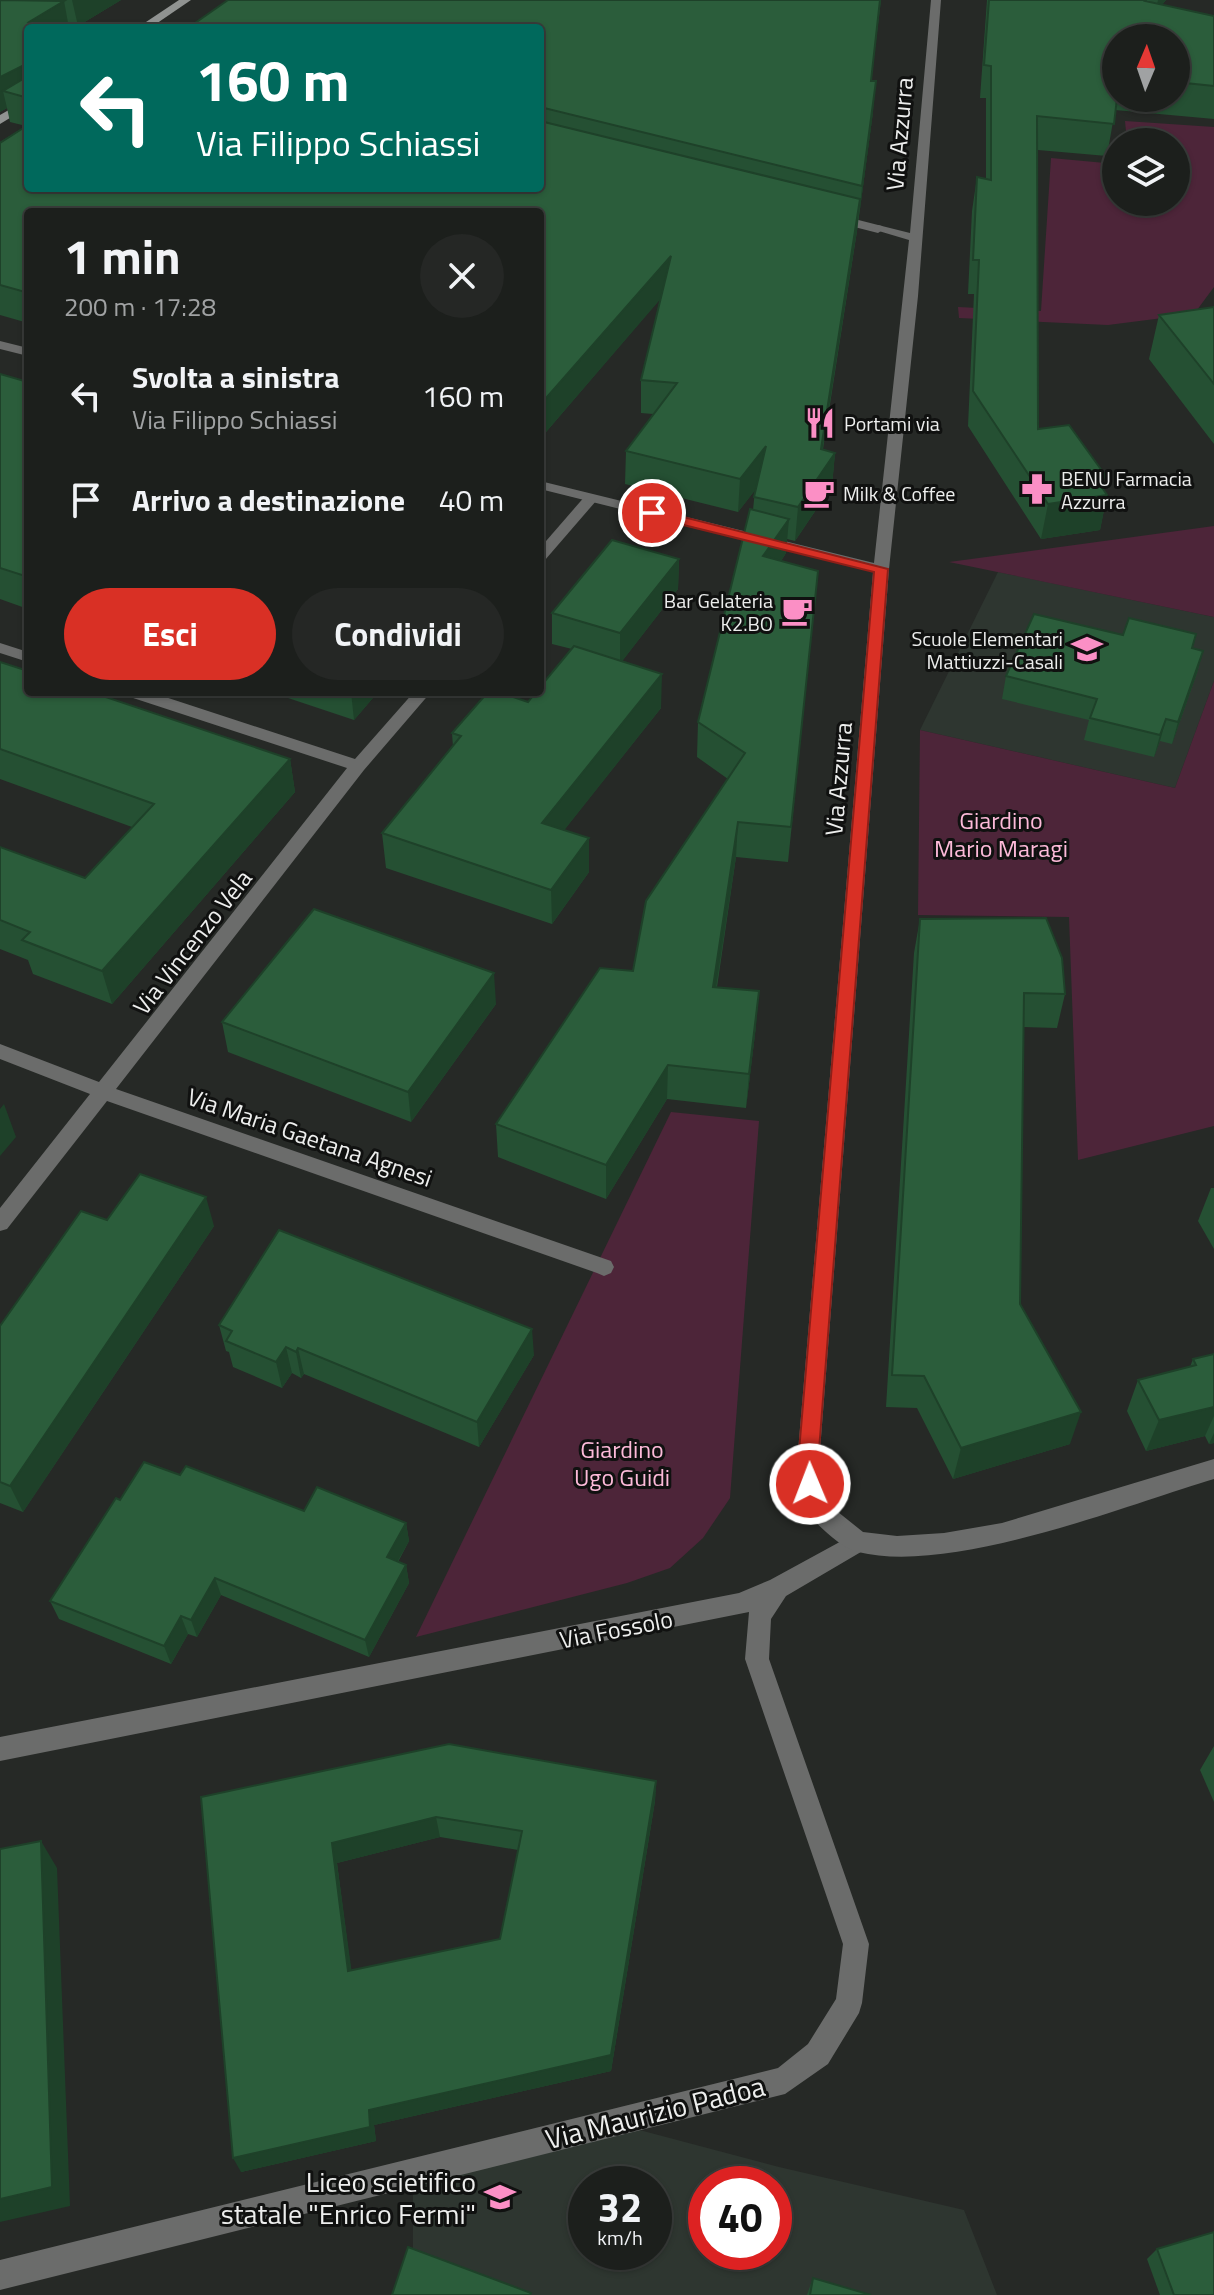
<!DOCTYPE html>
<html lang="it">
<head>
<meta charset="utf-8">
<style>
	body { margin:0; font-family:"Titillium Web",sans-serif; background:#252725; color:#f1f3f6; height:100vh; display:flex; flex-direction:column; font-size:30px; white-space:nowrap }
	* { box-sizing:border-box; margin:0 }
	p { font-size:26px; color:#a0a2a3 }
	.icon { flex:none; width:44px; height:44px; fill:none; stroke:currentColor; stroke-width:2; stroke-linecap:round; stroke-linejoin:round }
	.map { position:relative; flex:1; overflow:hidden }
	.panel { position:absolute; left:24px; top:208px; width:520px; height:488px; display:flex; flex-direction:column; background:#1c1f1c; border-radius:8px; box-shadow:0 2px 6px #0004,0 0 0 2px #3a3d3b }
	.panel>* { flex:none }
	.guide { position:absolute; left:24px; top:24px; width:520px; height:168px; border-radius:8px; box-shadow:0 2px 6px #0004,0 0 0 2px #3a3d3b; background:#00695c; color:#fff; overflow:hidden }
	.needle { width:52px; rotate:2deg }
	.buttons { position:absolute; left:1102px; top:24px; display:grid; gap:16px }
	.buttons a { display:grid; place-items:center; width:88px; height:88px; border-radius:50%; background:#1c1f1c; box-shadow:0 2px 6px #0004,0 0 0 2px #3a3d3b; font-size:40px }
	.speed { position:absolute; left:568px; top:2166px; display:flex; gap:16px; font-size:40px; font-weight:700; text-align:center }
	.speed>* { display:grid; place-content:center; width:104px; height:104px; border-radius:50%; background:#1c1f1c; box-shadow:0 2px 6px #0004,0 0 0 2px #3a3d3b; line-height:1 }
	.speed small { font-size:20px; font-weight:400 }
	.speed .limit { border:12px solid #d22; background:#fff; color:#111 }
	.pin { position:absolute; display:grid; place-items:center; width:68px; height:68px; color:#fff; margin:-34px; border:4px solid #fff; border-radius:50%; box-shadow:0 2px 8px #0007 }
	.me { position:absolute; width:88px; margin:-44px; rotate:359deg; stroke-linejoin:round; filter:drop-shadow(0 0 6px #0008) }
	.turn { display:flex; align-items:center; gap:28px; height:168px; padding:0 40px; font-size:36px }
	.turn .icon { width:104px; height:104px; stroke-width:2.5 }
	.turn b { display:block; font-size:56px; line-height:68px }
	.round { display:grid; place-items:center; flex:none; width:84px; height:84px; border-radius:42px; background:#252725 }
	.overview { display:flex; align-items:center; justify-content:space-between; height:136px; padding:0 40px }
	h1 { font-size:48px; font-weight:700; line-height:60px }
	.button { display:flex; gap:16px; margin-top:auto; padding:16px 40px }
	.button a { flex:1; height:92px; border-radius:48px; background:#d93025; color:#fff; font-size:32px; font-weight:700; line-height:92px; text-align:center }
	.button a+a { background:#252725; color:#f1f3f6 }
	ul { padding:0; list-style:none }
	li { display:flex; align-items:center; gap:24px; height:104px; padding:0 40px }
	li div { flex:1 }
	li b { display:block; font-size:30px }
	li em { font-style:normal }
	.map>svg:first-child { display:block }
	.built { fill:#2e3630; fill-rule:evenodd }
	.green { fill:#4d2539 }
	.lines { fill:none; stroke-linecap:round; stroke-linejoin:round }
	.minor { fill:#6b6c6b; fill-rule:evenodd }
	.tertiary { fill:#6b6c6b; fill-rule:evenodd }
	.secondary { fill:#909391; fill-rule:evenodd }
	.wall { fill:#255033; fill-rule:evenodd }
	.shaded-wall { fill:#1e4129 }
	.building { fill:#2b5d3b; stroke:#1e4129; stroke-width:2; fill-rule:evenodd }
	.route { fill:#d93025; stroke:#8d1f18; stroke-width:2 }
	.labels { text-anchor:middle; dominant-baseline:central; stroke-width:6; stroke-linejoin:round; paint-order:stroke }
	.far-poi-label { font-size:20px; fill:#edeeed; stroke:#101110; text-anchor:start }
	.street-label { font-size:24px; fill:#edeeed; stroke:#101110 }
	.park-label { font-size:24px; fill:#fdbad9; stroke:#101110 }
	.near-street-label { font-size:28px; fill:#edeeed; stroke:#101110 }
	.near-poi-label { font-size:28px; fill:#edeeed; stroke:#101110; text-anchor:end }
</style>
</head>
<body>
<div class="map">
<svg width="1214" height="2295" viewBox="0 0 1214 2295">
	<rect width="100%" height="100%" fill="#262926"/>
	<g class="built">
		<polygon points="998,572 1214,617 1214,681 1175,788 920,730"/>
		<path d="M613 2123 779 2167 964 2210 997 2295H397L413 2263V2172ZM586 2184H654V2252H586ZM706 2184H774V2252H706Z"/>
	</g>
	<g class="green">
		<polygon points="1125,121 1214,127 1214,287 1194,314 1108,325 959,318 958,307 1041,311 1051,158 1116,164 1116,202 1176,202 1176,142 1127,142"/>
		<polygon points="1214,526 1214,617 949,562"/>
		<polygon points="1214,681 1214,1126 1078,1160 1069,917 918,915 920,730 1175,788"/>
		<polygon points="671,1112 759,1121 730,1498 703,1538 670,1568 627,1583 416,1637"/>
	</g>
	<g class="lines">
		<g class="minor">
			<polygon points="0,8 74,26 75,28 56,28 0,14"/>
			<polygon points="831,213 882,226 884,229 878,233 827,220 827,214"/>
			<polygon points="591,494 598,498 596,501 545,560 540,562 540,548 586,495"/>
			<polygon points="0,643 28,652 28,662 0,653"/>
			<polygon points="125,692 150,692 355,759 414,692 431,692 364,770 116,1089 611,1261 614,1267 611,1273 604,1276 597,1273 107,1101 7,1229 0,1231 0,1208 90,1094 0,1059 0,1044 99,1082 347,768 127,696"/>
			<polygon points="858,1532 866,1535 870,1542 866,1549 786,1596 771,1619 769,1659 869,1944 862,2003 859,2013 828,2064 785,2094 0,2290 0,2260 778,2068 808,2044 836,1999 843,1944 745,1659 749,1612 0,1761 0,1737 739,1593 770,1580"/>
		</g>
		<g class="tertiary">
			<path d="M931 0H941L918 296 889 569 819 1463 823 1500 863 1532 897 1536 944 1533 1002 1523 1214 1459V1479C1121 1507 951 1575 858 1552 839 1548 819 1524 804 1512L797 1463 873 572 540 489V481L874 563 909 240 872 229 878 225 910 233Z"/>
			<polygon points="0,341 28,348 28,356 0,349"/>
		</g>
		<g class="secondary">
			<polygon points="179,0 191,0 150,28 137,28"/>
			<polygon points="28,99 28,107 0,124 0,115"/>
		</g>
	</g>
	<g class="wall">
		<polygon points="0,0 121,0 78,26 68,24 69,28 28,28 28,188 540,188 540,28 228,0 881,0 871,81 873,112 857,231 823,449 835,453 832,486 795,541 787,539 786,553 781,561 818,571 788,862 736,857 717,987 756,1026 746,1108 667,1099 606,1199 498,1157 496,1124 633,971 728,779 697,757 698,722 753,510 755,490 738,512 625,484 626,451 653,414 641,413 641,380 660,299 540,439 540,212 28,212 28,323 0,315 0,142 26,126 10,122 7,108 0,112"/>
		<path d="M987 0H1166L1162 5 1214 16V119L1115 110 1107 156 1038 150V429L1105 475 1102 488 1107 495 1100 530 1041 539 968 426 974 294H968L972 211 977 177 986 179V98H980ZM1116 38H1176V98H1116Z"/>
		<polygon points="1214,307 1214,444 1149,359 1159,315"/>
		<polygon points="0,374 28,382 28,609 0,599"/>
		<polygon points="679,559 678,589 622,661 661,708 564,830 589,838 589,872 552,924 386,868 382,833 453,747 452,733 528,702 572,649 552,644 552,613"/>
		<polygon points="1123,635 1203,651 1197,673 1172,744 1160,741 1154,757 1084,740 1089,720 1002,699 1006,676"/>
		<polygon points="0,662 290,759 295,792 112,1004 33,974 28,960 0,949 0,847 85,878 132,827 0,779"/>
		<polygon points="278,692 378,692 354,720 279,695"/>
		<polygon points="920,919 1065,994 1057,1028 1023,1027 1020,1304 1070,1444 953,1479 917,1408 886,1407 914,953"/>
		<polygon points="496,1004 411,1122 228,1052 222,1022"/>
		<polygon points="1211,1188 1214,1188 1214,1249 1198,1221"/>
		<polygon points="107,1220 214,1226 23,1512 0,1503 0,1326"/>
		<polygon points="219,1325 534,1355 479,1447 304,1374 301,1378 292,1373 282,1388 233,1367 229,1352 226,1351"/>
		<polygon points="1214,1354 1214,1443 1209,1444 1205,1436 1146,1451 1127,1411 1138,1380 1190,1367 1193,1359"/>
		<polygon points="180,1475 304,1511 406,1523 409,1541 398,1562 406,1565 409,1583 369,1657 221,1595 197,1637 188,1634 171,1664 59,1619 50,1601 120,1500"/>
		<polygon points="1214,1746 1214,1802 1200,1770"/>
		<path d="M656 1781 655 1801 611 2071 374 2125 376 2141 241 2172 201 1797ZM440 1837 518 1850 500 1939 351 1971 337 1863Z"/>
		<polygon points="1157,2249 1214,2295 1160,2295 1147,2259"/>
		<polygon points="813,2278 871,2295 807,2295"/>
	</g>
	<g class="shaded-wall">
		<polygon points="72,0 121,0 78,26"/>
		<polygon points="1158,0 1166,0 1155,13"/>
		<polygon points="64,1 69,28 30,28 29,22"/>
		<polygon points="22,66 28,94 3,91 7,108 0,112 0,77"/>
		<polygon points="876,81 873,112 859,217 862,186"/>
		<polygon points="860,199 857,231 818,477 835,453 832,486 795,541 798,507 821,449"/>
		<polygon points="671,256 670,288 540,439 540,405"/>
		<polygon points="766,446 764,479 738,512 740,479"/>
		<polygon points="1105,475 1100,496 1107,495 1100,530 1041,539 1048,504 1095,477"/>
		<polygon points="789,519 786,553 761,591 763,556"/>
		<polygon points="679,559 678,589 620,664 620,633"/>
		<polygon points="1203,651 1197,673 1172,744 1178,722"/>
		<polygon points="662,674 661,708 543,857 542,823"/>
		<polygon points="351,692 378,692 354,720"/>
		<polygon points="1166,719 1160,741 1154,757 1160,735"/>
		<polygon points="290,759 295,792 112,1004 102,971"/>
		<polygon points="738,822 736,857 711,1021 713,987"/>
		<polygon points="589,838 589,872 552,924 551,890"/>
		<polygon points="494,973 496,1004 411,1122 408,1092"/>
		<polygon points="759,991 756,1026 746,1108 749,1074"/>
		<polygon points="668,1065 667,1099 606,1199 606,1165"/>
		<polygon points="4,1104 16,1137 0,1156 0,1109"/>
		<polygon points="206,1197 214,1226 23,1512 10,1486"/>
		<polygon points="532,1329 534,1355 479,1447 477,1422"/>
		<polygon points="286,1347 292,1373 282,1388 276,1362"/>
		<polygon points="298,1348 304,1374 301,1378 296,1352"/>
		<polygon points="1214,1407 1214,1416 1205,1436 1146,1451 1159,1420"/>
		<polygon points="1081,1412 1070,1444 953,1479 961,1448"/>
		<polygon points="1214,1433 1214,1443 1209,1444"/>
		<polygon points="406,1523 409,1541 390,1575 387,1557"/>
		<polygon points="406,1565 409,1583 369,1657 365,1640"/>
		<polygon points="215,1578 221,1595 197,1637 191,1620"/>
		<polygon points="181,1616 188,1634 171,1664 164,1646"/>
		<polygon points="656,1781 655,1801 611,2071 374,2125 376,2141 241,2172 233,2158 369,2110"/>
		<polygon points="436,1817 440,1837 337,1863 354,1989 348,1971 332,1843"/>
		<polygon points="41,1841 57,1868 70,2206 0,2222 0,2199"/>
	</g>
	<g class="building">
		<polygon points="0,0 64,1 29,22 53,28 28,28 28,98 3,91 23,79 22,66 0,77"/>
		<polygon points="228,0 880,0 871,81 876,81 862,186 540,107 540,28 188,28"/>
		<polygon points="989,0 1146,0 1145,1 1214,16 1214,86 1176,82 1176,38 1116,38 1117,98 1114,124 1037,116 1038,429 1069,425 1105,475 1095,477 1107,495 1048,504 973,391 979,260 973,260 977,177 991,180 991,66 984,65"/>
		<polygon points="540,121 860,199 821,449 835,453 798,507 754,497 766,446 740,479 626,451 677,383 641,380 671,256 540,405 540,212 28,212 28,290 25,292 0,285 0,143 28,125 28,188 540,188"/>
		<polygon points="1214,307 1214,384 1159,315"/>
		<polygon points="0,374 28,382 28,577 0,568"/>
		<polygon points="750,509 789,519 763,556 818,571 791,827 738,822 713,987 759,991 749,1074 668,1065 606,1165 496,1124 600,968 633,971 646,901 745,753 698,722"/>
		<polygon points="612,540 679,559 620,633 552,613"/>
		<polygon points="1034,614 1123,635 1129,618 1196,634 1192,648 1203,651 1178,722 1166,719 1160,735 1090,718 1097,699 1006,676"/>
		<polygon points="574,646 662,674 542,823 589,838 551,890 382,833 461,736 452,733 488,692 499,692 528,702 536,692 540,692 540,687"/>
		<polygon points="0,662 28,671 28,692 91,692 290,759 102,971 22,940 30,932 0,920 0,847 85,878 154,804 0,749"/>
		<polygon points="314,909 494,973 408,1092 222,1022"/>
		<polygon points="1046,918 1062,958 1065,994 1024,993 1020,1304 1081,1412 961,1448 924,1376 892,1375 920,919"/>
		<polygon points="140,1174 206,1197 10,1486 0,1482 0,1326 81,1211 107,1220"/>
		<polygon points="279,1230 532,1329 477,1422 298,1348 296,1352 286,1347 276,1362 226,1341 232,1331 219,1325"/>
		<polygon points="1214,1354 1214,1407 1159,1420 1138,1380 1196,1365 1193,1359"/>
		<polygon points="144,1462 180,1475 186,1466 304,1511 317,1487 406,1523 387,1557 406,1565 365,1640 215,1578 191,1620 181,1616 164,1646 50,1601 116,1498 120,1500"/>
		<path d="M449 1744 656 1781 611 2055 369 2110 370 2127 233 2158 201 1797ZM436 1817 522 1831 500 1939 348 1971 332 1843Z"/>
		<polygon points="41,1841 52,2187 0,2199 0,1849"/>
		<polygon points="1214,2232 1214,2295 1174,2295 1157,2249"/>
		<polygon points="408,2247 531,2293 530,2295 392,2295"/>
		<polygon points="813,2278 871,2295 810,2295"/>
	</g>
	<polygon class="route" points="652,509 888,569 818,1463 820,1484 817,1490 810,1493 803,1490 798,1463 874,572 647,516 645,513"/>
	<defs>
		<symbol id="restaurant-bare" viewBox="-9 -9 18 18"><path d="M-5-6h1v4h1v-4h1v4h1v-4h1v5L-1.5 .5V6h-2V.5L-5-1ZM5-6V6H3V1.5H1.5Q1.5-4 5-6Z" fill="#fb8fc5" stroke="#101110" stroke-width="2.5" paint-order="stroke"/></symbol>
		<symbol id="pharmacy-bare" viewBox="-9 -9 18 18"><path d="M-2-6h4v4h4v4h-4v4h-4v-4h-4v-4h4Z" fill="#fb8fc5" stroke="#101110" stroke-width="2.5" paint-order="stroke"/></symbol>
		<symbol id="cafe-bare" viewBox="-9 -9 18 18"><path d="M-5.5-4.5H6V0H3Q3 3.5 0 3.5H-2.5Q-5.5 3.5-5.5 0ZM3-3.2v2h1.7v-2ZM-6 4.5H4V6H-6Z" fill="#fb8fc5" stroke="#101110" stroke-width="2.5" paint-order="stroke"/></symbol>
		<symbol id="school-bare" viewBox="-9 -9 18 18"><path d="M0-5L7-2L0 1L-7-2ZM-4 1L0 2.5L4 1V4Q0 6-4 4Z" fill="#fb8fc5" stroke="#101110" stroke-width="2.5" paint-order="stroke"/></symbol>
	</defs>
	<g fill-rule="evenodd">
		<use href="#restaurant-bare" x="798" y="401" width="44" height="44"/>
		<use href="#pharmacy-bare" x="1015" y="467" width="44" height="44"/>
		<use href="#cafe-bare" x="797" y="471" width="44" height="44"/>
		<use href="#cafe-bare" x="775" y="589" width="44" height="44"/>
		<use href="#school-bare" x="1065" y="627" width="44" height="44"/>
		<use href="#school-bare" x="478" y="2175" width="44" height="44"/>
	</g>
	<g class="labels">
		<g class="far-poi-label">
			<text x="844" y="423">Portami via</text>
			<text x="1061" y="478">BENU Farmacia<tspan x="1061" dy="23">Azzurra</tspan></text>
			<text x="843" y="493">Milk &amp; Coffee</text>
			<text x="773" y="600" text-anchor="end">Bar Gelateria<tspan x="773" dy="23">K2.BO</tspan></text>
			<text x="1063" y="638" text-anchor="end">Scuole Elementari<tspan x="1063" dy="23">Mattiuzzi-Casali</tspan></text>
		</g>
		<g class="street-label">
			<text transform="translate(899 134) rotate(-85)">Via Azzurra</text>
			<text transform="translate(838 779) rotate(-85)">Via Azzurra</text>
			<text transform="translate(192 942) rotate(-52)">Via Vincenzo Vela</text>
			<text transform="translate(310 1137) rotate(19)">Via Maria Gaetana Agnesi</text>
			<text transform="translate(616 1629) rotate(-11)">Via Fossolo</text>
		</g>
		<g class="park-label">
			<text x="1001" y="820">Giardino<tspan x="1001" dy="28">Mario Maragi</tspan></text>
			<text x="622" y="1449">Giardino<tspan x="622" dy="28">Ugo Guidi</tspan></text>
		</g>
		<g class="near-street-label">
			<text transform="translate(655 2112) rotate(-14)">Via Maurizio Padoa</text>
		</g>
		<g class="near-poi-label">
			<text x="476" y="2181">Liceo scietifico<tspan x="476" dy="32">statale "Enrico Fermi"</tspan></text>
		</g>
	</g>
</svg>
<div class="buttons">
<a><svg class="needle" viewBox="-14 -14 28 28"><path d="M0-13l5 13h-10z" fill="#e53935"/><path d="M0 13l5-13h-10z" fill="#a0a2a3"/></svg></a>
<a><svg class="icon" aria-label="layers" viewBox="0 0 24 24"><path d="M12 4l9 5-9 5-9-5zM3 14l9 5 9-5"/></svg></a>
</div>
<div class="speed"><div>32<small>km/h</small></div><div class="limit">40</div></div>
<div class="pin" style="left:652px;top:513px;background:#d93025"><svg class="icon" aria-label="arrive" viewBox="0 0 24 24"><path d="M6 21V4h12l-3 4 3 4H6"/></svg></div>
<svg class="me" style="left:810px;top:1484px" viewBox="-20 -20 40 40"><circle r="17" fill="#d93025" stroke="#fff" stroke-width="3"/><path d="M0-11L8 9 0 5-8 9z" fill="#fff"/></svg>
<div class="guide">
<div class="turn"><svg class="icon" aria-label="left" viewBox="0 0 24 24"><path d="M17 20v-9H6M10 6l-5 5 5 5"/></svg><div><b>160 m</b>Via Filippo Schiassi</div></div>
</div>
<section class="panel">
<div class="overview"><div><h1>1 min</h1><p>200 m · 17:28</p></div><a class="round"><svg class="icon" aria-label="close" viewBox="0 0 24 24"><path d="M6 6l12 12M18 6L6 18"/></svg></a></div>
<ul>
<li><svg class="icon" aria-label="left" viewBox="0 0 24 24"><path d="M17 20v-9H6M10 6l-5 5 5 5"/></svg><div><b>Svolta a sinistra</b><p>Via Filippo Schiassi</p></div><em>160 m</em></li>
<li><svg class="icon" aria-label="arrive" viewBox="0 0 24 24"><path d="M6 21V4h12l-3 4 3 4H6"/></svg><div><b>Arrivo a destinazione</b></div><em>40 m</em></li>
</ul>
<div class="button"><a>Esci</a><a>Condividi</a></div>
</section>
</div>
</body>
</html>
